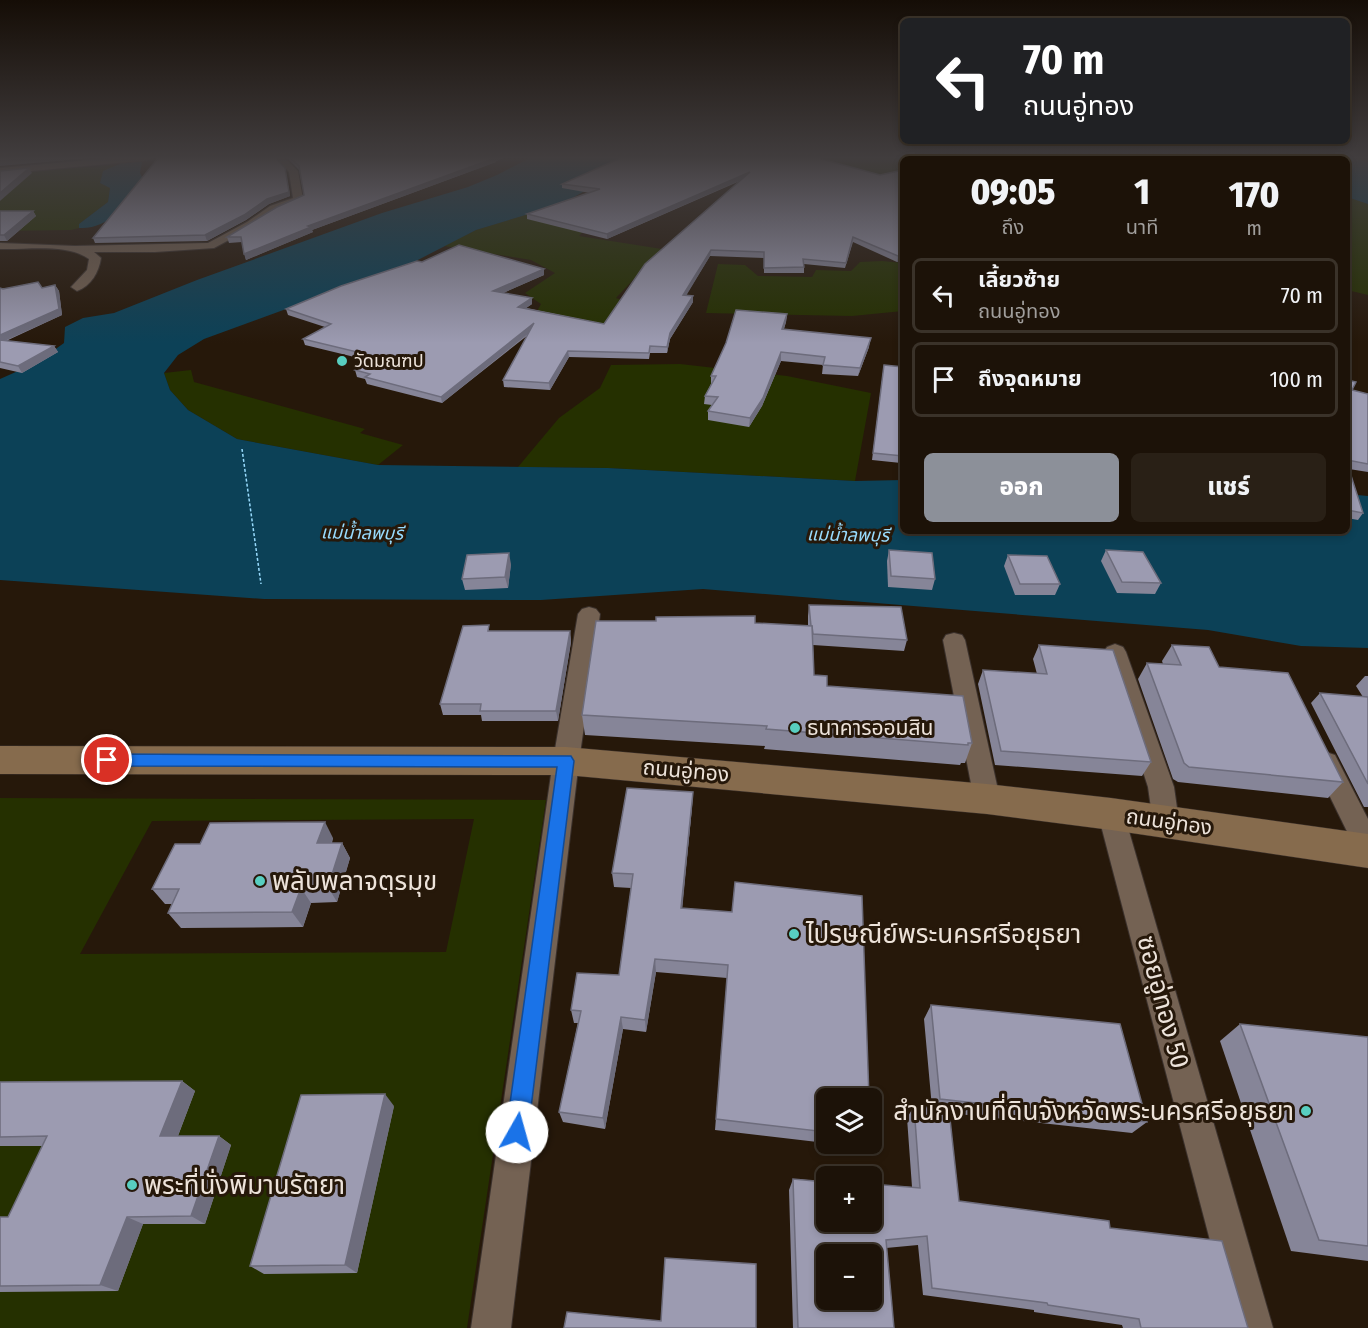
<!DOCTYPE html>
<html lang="th">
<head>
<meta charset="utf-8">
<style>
	body { margin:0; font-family:"Fira Sans Condensed","Noto Sans Thai",sans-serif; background:#292016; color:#f1f3f6; height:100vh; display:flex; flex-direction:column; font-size:22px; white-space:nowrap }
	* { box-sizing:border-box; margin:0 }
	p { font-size:20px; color:#a09e9c }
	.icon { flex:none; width:33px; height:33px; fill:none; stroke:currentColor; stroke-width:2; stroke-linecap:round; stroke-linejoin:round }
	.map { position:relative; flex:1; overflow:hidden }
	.drawer { position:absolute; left:900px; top:156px; width:450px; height:378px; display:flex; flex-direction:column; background:#1c1208; border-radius:9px; box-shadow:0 3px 9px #0003,0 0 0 2px #3a3229 }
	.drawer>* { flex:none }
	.banner { position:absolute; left:900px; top:18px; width:450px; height:126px; border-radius:9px; box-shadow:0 3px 9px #0003,0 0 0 2px #3a3229; background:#202124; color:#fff; overflow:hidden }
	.controls { position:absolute; left:816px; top:1088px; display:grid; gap:12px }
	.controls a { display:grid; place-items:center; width:66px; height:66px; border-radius:9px; background:#1c1208; box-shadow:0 3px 9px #0003,0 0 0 2px #3a3229; font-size:30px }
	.pin { position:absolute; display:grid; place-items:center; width:51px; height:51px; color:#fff; margin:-26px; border:3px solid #fff; border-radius:50%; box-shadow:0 2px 6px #0007 }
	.me { position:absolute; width:66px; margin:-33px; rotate:7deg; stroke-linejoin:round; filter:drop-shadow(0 0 4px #0008) }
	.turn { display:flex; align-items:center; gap:21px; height:126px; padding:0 24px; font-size:27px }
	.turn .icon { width:78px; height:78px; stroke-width:2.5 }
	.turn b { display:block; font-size:42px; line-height:51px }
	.eta { display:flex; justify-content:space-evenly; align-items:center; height:102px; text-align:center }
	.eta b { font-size:36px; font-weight:800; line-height:42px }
	.primary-button { display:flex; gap:12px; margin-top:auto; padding:12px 24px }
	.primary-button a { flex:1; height:69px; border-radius:9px; background:#8c9099; color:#fff; font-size:24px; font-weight:800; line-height:69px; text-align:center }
	.primary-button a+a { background:#292016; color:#f1f3f6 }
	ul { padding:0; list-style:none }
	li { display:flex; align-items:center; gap:18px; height:75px; margin:0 12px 9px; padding:0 12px; border:3px solid #3a3229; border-radius:9px }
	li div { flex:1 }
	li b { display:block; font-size:22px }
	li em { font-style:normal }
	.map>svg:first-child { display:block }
	.green { fill:#253000; fill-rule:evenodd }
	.water { fill:#0c4157 }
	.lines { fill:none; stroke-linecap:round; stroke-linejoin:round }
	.ferry { stroke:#98dbfd; stroke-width:1.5; stroke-dasharray:3 2; stroke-linecap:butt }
	.minor-casing { stroke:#3b312c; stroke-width:2 }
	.secondary-casing { stroke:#3b312c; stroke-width:1 }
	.minor { fill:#746253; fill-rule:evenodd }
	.secondary { fill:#866b4d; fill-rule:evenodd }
	.wall { fill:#868598 }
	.shaded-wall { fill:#6d6c7c }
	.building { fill:#9c9bb1; stroke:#6d6c7c; stroke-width:1.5; fill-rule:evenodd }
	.route { fill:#1a73e8; stroke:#114b97; stroke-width:1.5 }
	.poi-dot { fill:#58cec0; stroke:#26180a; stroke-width:2 }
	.labels { text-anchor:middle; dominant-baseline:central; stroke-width:6; stroke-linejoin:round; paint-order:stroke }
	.far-poi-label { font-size:18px; fill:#ede3da; stroke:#26180a; text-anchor:start }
	.far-water-label { font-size:18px; font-style:italic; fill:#98dbfd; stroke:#26180a }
	.poi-label { font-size:21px; fill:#ede3da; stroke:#26180a; text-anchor:start }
	.street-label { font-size:21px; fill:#ede3da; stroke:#26180a }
	.near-poi-label { font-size:26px; fill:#ede3da; stroke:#26180a; text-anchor:start }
	.near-street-label { font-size:26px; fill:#ede3da; stroke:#26180a }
</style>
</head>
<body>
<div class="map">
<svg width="1368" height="1328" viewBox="0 0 1368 1328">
	<rect width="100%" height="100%" fill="#26180a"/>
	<g class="green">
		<polygon points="818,157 1048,157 1056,159 903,159 903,173 840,190 804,167"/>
		<polygon points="119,165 103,172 100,183 110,188 108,202 79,224 79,228 71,230 0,231 0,173"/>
		<polygon points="1347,197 1368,204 1368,295 1347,290"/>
		<polygon points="554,206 596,217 579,236 662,249 616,298 645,307 629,330 536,313 541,304 525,293 555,273 531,260 444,246 476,230"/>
		<polygon points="882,261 903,263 903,311 852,316 706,313 718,264 745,265 758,276 812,277 816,270 851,271 860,262"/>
		<polygon points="680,364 787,376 871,393 855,481 608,468 518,467 559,418 600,388 611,365"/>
		<polygon points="191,370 194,382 365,429 360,433 403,445 378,465 237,439 188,410 170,390 164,373"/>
		<path d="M0 798 546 800 467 1328H0ZM474 819 446 952 80 954 152 821Z"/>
	</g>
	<g class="water">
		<polygon points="532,157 644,157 562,204 476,230 412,263 204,339 178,355 164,373 170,390 188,410 237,439 378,465 608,468 855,481 903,480 903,531 1347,531 1347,494 1368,496 1368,648 1301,646 1208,630 703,589 541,600 264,599 0,580 0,379 36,363 64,343 65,327 83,318 114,313 197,280 382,213 468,187 497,175"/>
		<polygon points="1189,157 1346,157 1368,162 1368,204 1347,197 1347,159 1200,159"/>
		<path d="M140 161 142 162 140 173 144 181C129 203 108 230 79 228V224L108 202 110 188 100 183 103 171 122 163Z"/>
	</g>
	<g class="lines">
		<polyline class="ferry" points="242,449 261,584"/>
		<defs>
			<g id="minor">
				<polygon points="124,157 153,157 149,160 0,174 0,168"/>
				<path d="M275 157H284L298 171 303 199 278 210 255 226 214 248 155 252H94L101 258C99 272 91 286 77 291L71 287 87 270 89 259C66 243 27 250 0 249V243L75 246 208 243 247 222 270 206 293 198 289 172Z"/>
				<polygon points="589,607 596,609 600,614 579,761 511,1328 471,1328 553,761 578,614 582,609"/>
				<polygon points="954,633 962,635 965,640 1000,799 996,807 987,810 978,807 974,799 943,640 946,635"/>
				<polygon points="1115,644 1123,647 1126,652 1174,787 1179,822 1175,830 1166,833 1157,830 1153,822 1148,787 1104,652 1107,647"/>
				<polygon points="1326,752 1335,755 1368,819 1368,858 1358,854 1313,762 1317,755"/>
				<polygon points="1111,803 1120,806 1124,814 1273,1328 1233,1328 1098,814 1102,806"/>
			</g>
			<polygon id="secondary" points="0,746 566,747 987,784 1111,798 1368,834 1368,868 1111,830 987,814 566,775 0,774"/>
		</defs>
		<use href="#minor" class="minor-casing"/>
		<use href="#secondary" class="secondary-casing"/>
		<use href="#minor" class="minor"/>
		<use href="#secondary" class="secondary"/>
	</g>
	<g class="wall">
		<polygon points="286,157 506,157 496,161 496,162 312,230 313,232 246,260 242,242 229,243 227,237 304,195 299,170"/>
		<polygon points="814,157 903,260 897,262 853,242 845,268 804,264 804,273 764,273 764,258 710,256 686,295 693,302 670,339 667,353 650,353 649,359 569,357 550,390 504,387 503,380 528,335 442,403 367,384 365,379 357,377 355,370 371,361 305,345 303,339 325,327 288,315 286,309 422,262 544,275 503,293 532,298 532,304 526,308 604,324 740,181 607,239 527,219 527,214 590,193 562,188 562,184"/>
		<polygon points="1076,157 1095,157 1086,159"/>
		<polygon points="285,168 290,196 269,204 246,220 207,241 95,243 93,238"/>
		<polygon points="0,211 33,211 36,216 7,241 0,241"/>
		<polygon points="55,285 59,291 62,315 6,341 54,346 58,352 22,373 0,368 0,288 42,288"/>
		<polygon points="787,314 786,322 784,329 869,347 858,376 822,374 823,365 781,361 762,406 749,427 708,420 708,411 712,405 704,404 705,396 711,384 711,376"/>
		<polygon points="883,372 900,409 903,456 901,463 872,460"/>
		<polygon points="1347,380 1352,390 1368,394 1368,472 1349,469 1363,513 1358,520 1347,518"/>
		<polygon points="889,550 935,579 932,590 888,587 887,561"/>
		<polygon points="1106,550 1161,583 1155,594 1117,593 1101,561"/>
		<polygon points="1008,555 1060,584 1055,595 1015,595 1004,566"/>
		<polygon points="511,564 508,588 465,590 462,579"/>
		<polygon points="809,605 907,640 904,651 813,645 814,675 827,686 972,743 965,763 961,763 960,765 764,749 765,746 585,735 582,715 755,623 808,626 808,616"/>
		<polygon points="491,631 570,631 571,642 558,721 482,721 481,715 443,715 440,704"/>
		<polygon points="1039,645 1151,762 1142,776 995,765 978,684 983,670 1037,674 1033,659"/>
		<polygon points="1172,645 1219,667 1343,782 1328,798 1178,782 1173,779 1138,679 1147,663 1163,664 1162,661"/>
		<polygon points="1365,676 1368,676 1368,807 1364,807 1311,703 1320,693 1363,697 1356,686"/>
		<polygon points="693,792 692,807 682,908 732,912 826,1098 826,1143 715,1130 727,978 656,972 646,1032 623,1029 605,1129 563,1122 559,1112 578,1023 574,1023 571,1010 619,975 631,888 614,887 612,873"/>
		<polygon points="333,838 332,843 342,843 350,858 337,902 311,903 303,927 181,928 168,913 172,904 165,904 152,889 200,844"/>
		<polygon points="931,1005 1147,1122 1132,1133 949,1113 959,1201 1110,1228 1248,1328 1123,1328 1122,1325 1034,1312 1034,1310 923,1295 918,1245 886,1248 894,1328 793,1328 789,1190 793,1179 912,1187 907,1118 914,1106 932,1108 924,1019"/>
		<polygon points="1240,1024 1368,1037 1368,1261 1291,1251 1220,1041"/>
		<polygon points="182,1081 195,1091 178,1136 219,1136 231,1145 205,1224 143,1224 118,1291 0,1292 0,1217 8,1217 43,1146 0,1146 0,1082"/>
		<polygon points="394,1106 357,1273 264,1274 250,1266"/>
		<polygon points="829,1143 868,1143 865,1147"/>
	</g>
	<g class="shaded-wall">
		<polygon points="43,157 103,157 0,166 0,161"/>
		<polygon points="494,157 506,157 496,161 496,162 312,230 313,232 246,260 244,254 308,226"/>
		<polygon points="29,168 32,173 0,201 0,193"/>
		<polygon points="285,168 290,196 269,204 246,220 207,241 205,235"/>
		<polygon points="750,172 750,176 607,239 607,234"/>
		<polygon points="33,211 36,216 7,241 4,235"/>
		<polygon points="711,250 710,256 683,301 683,295"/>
		<polygon points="903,255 903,260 897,262 898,256"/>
		<polygon points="544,269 544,275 494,297 493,291"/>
		<polygon points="55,285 59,291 62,315 0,343 0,335"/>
		<polygon points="693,296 693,302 670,339 667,353 667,347 670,333"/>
		<polygon points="532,298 532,304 519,313 518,307"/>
		<polygon points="787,314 786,322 781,337 782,329"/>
		<polygon points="534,323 534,329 442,403 441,397"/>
		<polygon points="871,338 869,347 858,376 860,368"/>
		<polygon points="54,346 58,352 22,373 18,366"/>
		<polygon points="568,351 569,357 550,390 549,383"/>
		<polygon points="781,352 781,361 762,406 749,427 750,418"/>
		<polygon points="509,553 511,564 508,588 505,577"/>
		<polygon points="570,631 571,642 558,721 556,711"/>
		<polygon points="693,792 692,807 681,922 681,908"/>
		<polygon points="325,822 333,838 326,858 317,843"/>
		<polygon points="342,843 350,858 337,902 328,887"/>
		<polygon points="301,888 311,903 303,927 292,912"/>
		<polygon points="655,959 656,972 646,1032 645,1020"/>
		<polygon points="621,1017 623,1029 605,1129 603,1118"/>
		<polygon points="182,1081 195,1091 174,1146 160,1136"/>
		<polygon points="385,1094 394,1106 357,1273 345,1265"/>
		<polygon points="219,1136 231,1145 205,1224 191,1216"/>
		<polygon points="127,1217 143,1224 118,1291 100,1285"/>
	</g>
	<g class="building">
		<polygon points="0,157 43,157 0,161"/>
		<polygon points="159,157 275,157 285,168 289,192 267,199 244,215 205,235 93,238"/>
		<polygon points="289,157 494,157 493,157 495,158 308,226 311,227 244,254 241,237 227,237 277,207 304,195 299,166"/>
		<polygon points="623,157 814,157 880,175 903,170 903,255 898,256 853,237 846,263 803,259 804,267 764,268 764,252 711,250 683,295 693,296 670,333 667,347 650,346 649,353 568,351 549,383 503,380 534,323 441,397 365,377 370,374 355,370 378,357 303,339 331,324 286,309 341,286 417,261 422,262 459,245 544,269 493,291 532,298 518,307 604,324 645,264 750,172 607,234 527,214 600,189 562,184"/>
		<polygon points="29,168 0,193 0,171"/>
		<polygon points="0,211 33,211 4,235 0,235"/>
		<polygon points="38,282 42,288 55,285 59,309 0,335 0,288 3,289"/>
		<polygon points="736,310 787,314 782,329 871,338 860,368 823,365 825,357 781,352 763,398 750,418 708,411 718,397 705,396 716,376 711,376 726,343"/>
		<polygon points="0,340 54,346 18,366 0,362"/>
		<polygon points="884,365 903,367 903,380 900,409 903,410 903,456 873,453"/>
		<polygon points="1347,380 1356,382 1352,390 1368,394 1368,464 1347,460"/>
		<polygon points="1347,463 1363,513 1347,510"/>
		<polygon points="889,550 932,553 935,579 891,576"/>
		<polygon points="1106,550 1143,552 1161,583 1122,582"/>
		<polygon points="509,553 505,577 462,579 467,555"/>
		<polygon points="1008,555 1047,556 1060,584 1020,584"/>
		<polygon points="809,605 901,607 907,640 813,634 812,626 811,626"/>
		<polygon points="755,616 755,623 812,626 814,675 827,676 827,686 963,696 972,743 968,743 968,745 766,729 767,726 582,715 596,621 656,621 656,617"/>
		<polygon points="489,625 488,631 570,631 556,711 480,711 481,704 440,704 463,626"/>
		<polygon points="1039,645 1113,650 1151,762 1001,751 983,670 1047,674"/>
		<polygon points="1172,645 1209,647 1219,667 1288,673 1343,782 1189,767 1184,763 1147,663 1181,665"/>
		<polygon points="1320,693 1368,697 1368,784"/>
		<polygon points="627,788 693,792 681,908 732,912 735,882 862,896 869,1098 826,1098 826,1132 716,1119 728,965 655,959 645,1020 621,1017 603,1118 559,1112 581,1011 571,1010 577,973 619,975 633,874 612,873"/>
		<polygon points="325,822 317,843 342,843 328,887 301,888 292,912 168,913 179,889 152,889 175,844 200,844 210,823"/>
		<polygon points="931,1005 1120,1024 1147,1122 940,1099"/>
		<polygon points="1240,1024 1368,1037 1368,1246 1319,1240"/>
		<polygon points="182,1081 160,1136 219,1136 191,1216 127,1217 100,1285 0,1286 0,1217 8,1217 47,1136 0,1137 0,1082"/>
		<polygon points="385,1094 345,1265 250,1266 301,1095"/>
		<path d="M914 1106 949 1110 959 1201 1109 1221 1110 1228 1222 1241 1248 1328H1141L1139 1319 1048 1305 1047 1303 932 1288 927 1236 886 1240 894 1328H798L793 1179 826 1182V1221H872V1184L920 1188ZM826 1254H872V1299H826Z"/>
		<polygon points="665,1258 756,1264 756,1328 564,1328 567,1312 661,1321"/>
	</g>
	<linearGradient id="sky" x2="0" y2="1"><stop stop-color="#150d06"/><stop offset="0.46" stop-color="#413d3e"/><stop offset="1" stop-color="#413d3e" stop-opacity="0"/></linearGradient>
	<rect width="1368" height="343" fill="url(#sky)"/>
	<polygon class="route" points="107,754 571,756 574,761 528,1132 525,1140 517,1143 509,1140 506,1132 557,767 107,766 102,764 99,760 102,756"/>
	<g class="poi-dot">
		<circle cx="342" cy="361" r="6"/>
		<circle cx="795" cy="728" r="6"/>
		<circle cx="260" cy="881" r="6"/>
		<circle cx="794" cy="934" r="6"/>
		<circle cx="1306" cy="1111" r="6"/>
		<circle cx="132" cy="1185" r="6"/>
	</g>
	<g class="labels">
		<g class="far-poi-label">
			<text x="354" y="361">วัดมณฑป</text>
		</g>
		<g class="far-water-label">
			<text transform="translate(362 533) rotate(1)">แม่น้ำลพบุรี</text>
			<text transform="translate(848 535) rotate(1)">แม่น้ำลพบุรี</text>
		</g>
		<g class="poi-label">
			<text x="807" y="728">ธนาคารออมสิน</text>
		</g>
		<g class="street-label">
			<text transform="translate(686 771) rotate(5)">ถนนอู่ทอง</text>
			<text transform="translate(1169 822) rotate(8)">ถนนอู่ทอง</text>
		</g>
		<g class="near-poi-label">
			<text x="272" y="881">พลับพลาจตุรมุข</text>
			<text x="806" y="934">ไปรษณีย์พระนครศรีอยุธยา</text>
			<text x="1294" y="1111" text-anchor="end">สำนักงานที่ดินจังหวัดพระนครศรีอยุธยา</text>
			<text x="144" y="1185">พระที่นั่งพิมานรัตยา</text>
		</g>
		<g class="near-street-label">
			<text transform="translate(1163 1002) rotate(75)">ซอยอู่ทอง 50</text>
		</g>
	</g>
</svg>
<div class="controls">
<a><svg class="icon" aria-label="layers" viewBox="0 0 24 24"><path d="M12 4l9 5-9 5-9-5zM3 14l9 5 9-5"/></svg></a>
<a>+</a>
<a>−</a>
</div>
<div class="pin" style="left:107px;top:760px;background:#d93025"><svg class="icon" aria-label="arrive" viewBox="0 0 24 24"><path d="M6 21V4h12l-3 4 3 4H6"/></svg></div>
<svg class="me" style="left:517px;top:1132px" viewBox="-20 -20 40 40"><circle r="19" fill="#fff"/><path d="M0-13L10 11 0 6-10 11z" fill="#1a73e8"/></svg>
<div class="banner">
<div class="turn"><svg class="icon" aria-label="left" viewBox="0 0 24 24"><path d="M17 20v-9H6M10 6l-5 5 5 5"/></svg><div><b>70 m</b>ถนนอู่ทอง</div></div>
</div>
<section class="drawer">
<div class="eta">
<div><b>09:05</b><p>ถึง</p></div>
<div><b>1</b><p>นาที</p></div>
<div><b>170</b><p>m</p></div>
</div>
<ul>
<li><svg class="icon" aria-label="left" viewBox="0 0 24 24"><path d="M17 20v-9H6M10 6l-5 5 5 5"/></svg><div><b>เลี้ยวซ้าย</b><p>ถนนอู่ทอง</p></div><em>70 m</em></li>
<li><svg class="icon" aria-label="arrive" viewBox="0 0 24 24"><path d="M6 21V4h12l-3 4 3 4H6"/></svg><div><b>ถึงจุดหมาย</b></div><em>100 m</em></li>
</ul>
<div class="primary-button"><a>ออก</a><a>แชร์</a></div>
</section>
</div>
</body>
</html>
